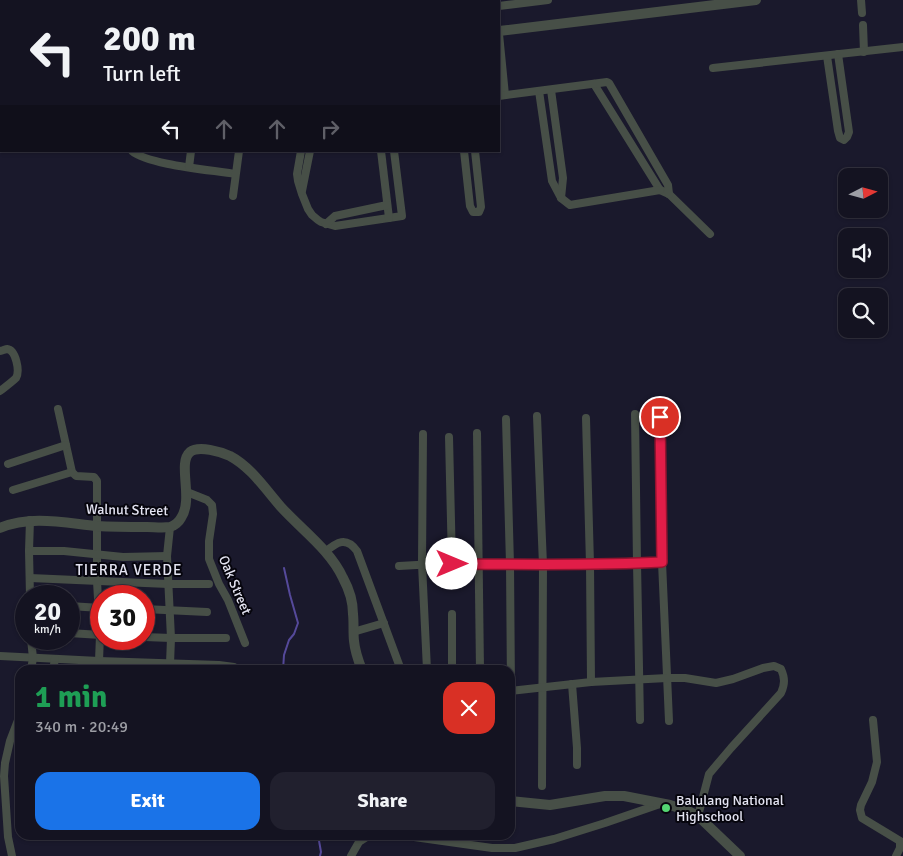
<!DOCTYPE html>
<html lang="en">
<head>
<meta charset="utf-8">
<style>
	body { margin:0; font-family:Signika,sans-serif; background:#21202e; color:#f1f3f6; height:100vh; display:flex; flex-direction:column; font-size:19px; white-space:nowrap }
	* { box-sizing:border-box; margin:0 }
	p { font-size:16px; color:#9d9ea5 }
	.icon { flex:none; width:28px; height:28px; fill:none; stroke:currentColor; stroke-width:2; stroke-linecap:round; stroke-linejoin:round }
	.map { position:relative; flex:1; overflow:hidden }
	.panel { position:absolute; left:15px; top:665px; width:500px; height:175px; display:flex; flex-direction:column; background:#141321; border-radius:15px; box-shadow:0 1px 4px #0004,0 0 0 1px #33323f }
	.panel>* { flex:none }
	.guide { position:absolute; left:0px; top:0px; width:500px; height:152px; box-shadow:0 1px 4px #0004,0 0 0 1px #33323f; background:#141321; color:#f1f3f6; overflow:hidden }
	.needle { width:32px; rotate:84deg }
	.controls { position:absolute; left:838px; top:168px; display:grid; gap:10px }
	.controls a { display:grid; place-items:center; width:50px; height:50px; border-radius:10px; background:#141321; box-shadow:0 1px 4px #0004,0 0 0 1px #33323f; font-size:25px }
	.speed { position:absolute; left:15px; top:585px; display:flex; gap:10px; font-size:25px; font-weight:700; text-align:center }
	.speed>* { display:grid; place-content:center; width:65px; height:65px; border-radius:50%; background:#141321; box-shadow:0 1px 4px #0004,0 0 0 1px #33323f; line-height:1 }
	.speed small { font-size:12px; font-weight:400 }
	.speed .limit { border:8px solid #d22; background:#fff; color:#111 }
	.pin { position:absolute; display:grid; place-items:center; width:42px; height:42px; color:#fff; margin:-21px; border:2px solid #fff; border-radius:50%; box-shadow:0 1px 5px #0007 }
	.me { position:absolute; width:55px; margin:-28px; rotate:90deg; stroke-linejoin:round; filter:drop-shadow(0 0 4px #0008) }
	.turn { display:flex; align-items:center; gap:18px; height:105px; padding:0 20px; font-size:22px }
	.turn .icon { width:65px; height:65px; stroke-width:2.5 }
	.turn b { display:block; font-size:35px; line-height:42px }
	.lanes { display:flex; align-items:center; height:48px; padding:0 20px; background:#0003; justify-content:center; gap:25px; direction:ltr }
	.lanes .off { opacity:.35 }
	.round { display:grid; place-items:center; flex:none; width:52px; height:52px; border-radius:15px; background:#21202e }
	.overview { display:flex; align-items:center; justify-content:space-between; height:85px; padding:0 20px }
	h1 { font-size:30px; font-weight:700; line-height:38px; color:#1e9e55 }
	.button { display:flex; gap:10px; margin-top:auto; padding:10px 20px }
	.button a { flex:1; height:58px; border-radius:15px; background:#1a73e8; color:#fff; font-size:20px; font-weight:700; line-height:58px; text-align:center }
	.button a+a { background:#21202e; color:#f1f3f6 }
	.map>svg:first-child { display:block }
	.lines { fill:none; stroke-linecap:round; stroke-linejoin:round }
	.stream { stroke:#55499a; stroke-width:2 }
	.minor { stroke:#474f47; stroke-width:8 }
	.tertiary { stroke:#474f47; stroke-width:10 }
	.route-casing { stroke:#92132f; stroke-width:12 }
	.route { stroke:#e11d48; stroke-width:9 }
	.poi-dot { fill:#54d672; stroke:#06050d; stroke-width:2 }
	.labels { text-anchor:middle; dominant-baseline:central; stroke-width:4; stroke-linejoin:round; paint-order:stroke }
	.street-label { font-size:14px; fill:#e4e4f2; stroke:#06050d }
	.poi-label { font-size:14px; fill:#e4e4f2; stroke:#06050d; text-anchor:start }
	.neighbourhood-label { font-size:15px; letter-spacing:1px; fill:#e4e4f2; stroke:#06050d }
</style>
</head>
<body>
<div class="map">
<svg width="903" height="856" viewBox="0 0 903 856">
	<rect width="100%" height="100%" fill="#1a192c"/>
	<g class="lines">
		<g class="stream">
			<polyline points="283,670 284,655 289,640 294,634 298,623 290,595 284,568"/>
			<polyline points="318,835 321,852 320,856"/>
		</g>
		<g class="minor">
			<polyline points="73,0 77,1"/>
			<polyline points="861,0 862,13"/>
			<polyline points="43,1 43,0"/>
			<polyline points="145,1 146,0"/>
			<polyline points="232,1 232,0"/>
			<polyline points="269,1 270,0"/>
			<polyline points="307,1 307,0"/>
			<polyline points="344,1 344,0"/>
			<polyline points="376,1 376,0"/>
			<polyline points="409,1 409,0"/>
			<polyline points="445,1 445,0"/>
			<polyline points="471,1 472,0"/>
			<polyline points="499,6 548,0"/>
			<polyline points="863,25 864,52"/>
			<polyline points="499,34 505,95"/>
			<polyline points="827,56 838,131 840,138 844,140 847,137 849,132 838,54"/>
			<polyline points="713,68 903,47"/>
			<polyline points="594,84 660,190 669,194 710,234"/>
			<polyline points="0,89 1,88"/>
			<polyline points="551,90 563,178 561,198"/>
			<polyline points="539,91 552,181 561,198 570,205 660,190"/>
			<polyline points="499,96 607,82 609,83 668,185 669,194"/>
			<path d="M132 151C148 165 212 170 235 174"/>
			<polyline points="301,151 297,174 298,181 302,194 308,209 312,215 318,220 321,222 335,226 402,216 394,151"/>
			<polyline points="381,151 389,218"/>
			<polyline points="464,151 470,206 473,212 479,212 481,207 475,151"/>
			<polyline points="189,167 191,151"/>
			<polyline points="302,191 310,151"/>
			<polyline points="233,196 239,151"/>
			<polyline points="326,224 335,216 387,205"/>
			<path d="M0 351C1 351 6 349 7 349 16 350 20 371 16 378 12 382 5 387 0 391"/>
			<polyline points="58,409 72,472 76,476 94,477 97,481 97,581 100,635 99,661"/>
			<polyline points="635,414 637,563 640,720"/>
			<polyline points="537,416 543,565 542,786"/>
			<polyline points="659,417 662,562 669,721"/>
			<polyline points="586,418 590,564 591,682"/>
			<polyline points="506,419 510,564 511,691"/>
			<polyline points="477,433 480,670"/>
			<polyline points="423,434 422,564 427,670"/>
			<polyline points="449,437 452,563"/>
			<polyline points="8,464 66,445"/>
			<polyline points="13,490 72,472"/>
			<polyline points="187,492 207,500 212,505 213,514 209,541 209,559 219,584 228,600 245,643"/>
			<polyline points="30,520 29,551 30,596"/>
			<polyline points="170,527 167,556 171,638 170,664"/>
			<polyline points="29,551 64,551 123,557 167,556"/>
			<path d="M325 552C337 542 346 536 357 551L401 670"/>
			<polyline points="399,566 452,563 543,565 662,562"/>
			<polyline points="30,578 168,584 209,584"/>
			<polyline points="69,606 101,608"/>
			<polyline points="144,609 207,612"/>
			<polyline points="353,632 384,623"/>
			<polyline points="69,633 101,635"/>
			<polyline points="144,637 171,638 226,638"/>
			<polyline points="0,656 99,661 219,665 234,667"/>
			<polyline points="31,670 33,658 31,639"/>
			<polyline points="53,670 55,659"/>
			<polyline points="452,670 452,614"/>
			<polyline points="572,684 577,748 577,765"/>
			<path d="M510 691 591 682 667 678H685L716 683 733 679 763 668 774 666 781 669C785 678 785 684 781 693L731 748 709 774 698 816"/>
			<polyline points="873,720 877,762 872,782 861,805 860,810 862,818 900,841 900,848 896,856"/>
			<polyline points="400,835 492,848 515,848 554,839 605,823 660,804"/>
			<polyline points="12,856 8,837 4,776 5,763 10,741 20,715"/>
			<polyline points="351,856 359,842 370,835"/>
		</g>
		<g class="tertiary">
			<polyline points="202,1 203,0"/>
			<polyline points="499,31 756,0"/>
			<path d="M0 528C31 515 65 523 97 526 114 527 130 527 147 527 154 527 162 528 170 527 174 526 179 522 181 518 194 499 177 463 190 452 199 445 221 452 230 456 251 467 266 490 281 507 302 530 330 550 343 578 349 589 353 602 353 614 354 623 353 632 354 641 355 651 358 660 362 670"/>
			<polyline points="510,801 550,805 605,796 624,796 670,805 688,811 698,816 740,856"/>
		</g>
	</g>
	<g class="lines">
		<defs>
			<path id="route" d="M452 564C522 564 592 566 662 562L660 417"/>
		</defs>
		<use href="#route" class="route-casing"/>
		<use href="#route" class="route"/>
	</g>
	<circle class="poi-dot" cx="666" cy="808" r="5"/>
	<g class="labels">
		<g class="street-label">
			<text transform="translate(127 510) rotate(1)">Walnut Street</text>
			<text transform="translate(235 585) rotate(67)">Oak Street</text>
		</g>
		<g class="poi-label">
			<text x="676" y="800">Balulang National<tspan x="676" dy="16">Highschool</tspan></text>
		</g>
		<g class="neighbourhood-label">
			<text x="129" y="570">TIERRA VERDE</text>
		</g>
	</g>
</svg>
<div class="controls">
<a><svg class="needle" viewBox="-14 -14 28 28"><path d="M0-13l5 13h-10z" fill="#e53935"/><path d="M0 13l5-13h-10z" fill="#9d9ea5"/></svg></a>
<a><svg class="icon" aria-label="sound" viewBox="0 0 24 24"><path d="M4 9h4l5-4v14l-5-4H4zM17 9q2 3 0 6"/></svg></a>
<a><svg class="icon" aria-label="search" viewBox="0 0 24 24"><circle cx="10" cy="10" r="6"/><path d="M15 15l6 6"/></svg></a>
</div>
<div class="speed"><div>20<small>km/h</small></div><div class="limit">30</div></div>
<div class="pin" style="left:660px;top:417px;background:#d93025"><svg class="icon" aria-label="arrive" viewBox="0 0 24 24"><path d="M6 21V4h12l-3 4 3 4H6"/></svg></div>
<svg class="me" style="left:452px;top:564px" viewBox="-20 -20 40 40"><circle r="19" fill="#fff"/><path d="M0-13L10 11 0 6-10 11z" fill="#e11d48"/></svg>
<div class="guide">
<div class="turn"><svg class="icon" aria-label="left" viewBox="0 0 24 24"><path d="M17 20v-9H6M10 6l-5 5 5 5"/></svg><div><b>200 m</b>Turn left</div></div>
<div class="lanes"><svg class="icon" aria-label="left" viewBox="0 0 24 24"><path d="M17 20v-9H6M10 6l-5 5 5 5"/></svg><svg class="icon off" aria-label="ahead" viewBox="0 0 24 24"><path d="M12 20V5M6 11l6-6 6 6"/></svg><svg class="icon off" aria-label="ahead" viewBox="0 0 24 24"><path d="M12 20V5M6 11l6-6 6 6"/></svg><svg class="icon off" aria-label="right" viewBox="0 0 24 24"><path d="M7 20v-9h11M14 6l5 5-5 5"/></svg></div>
</div>
<section class="panel">
<div class="overview"><div><h1>1 min</h1><p>340 m · 20:49</p></div><a class="round" style="background:#d93025;color:#fff"><svg class="icon" aria-label="close" viewBox="0 0 24 24"><path d="M6 6l12 12M18 6L6 18"/></svg></a></div>
<div class="button"><a>Exit</a><a>Share</a></div>
</section>
</div>
</body>
</html>
